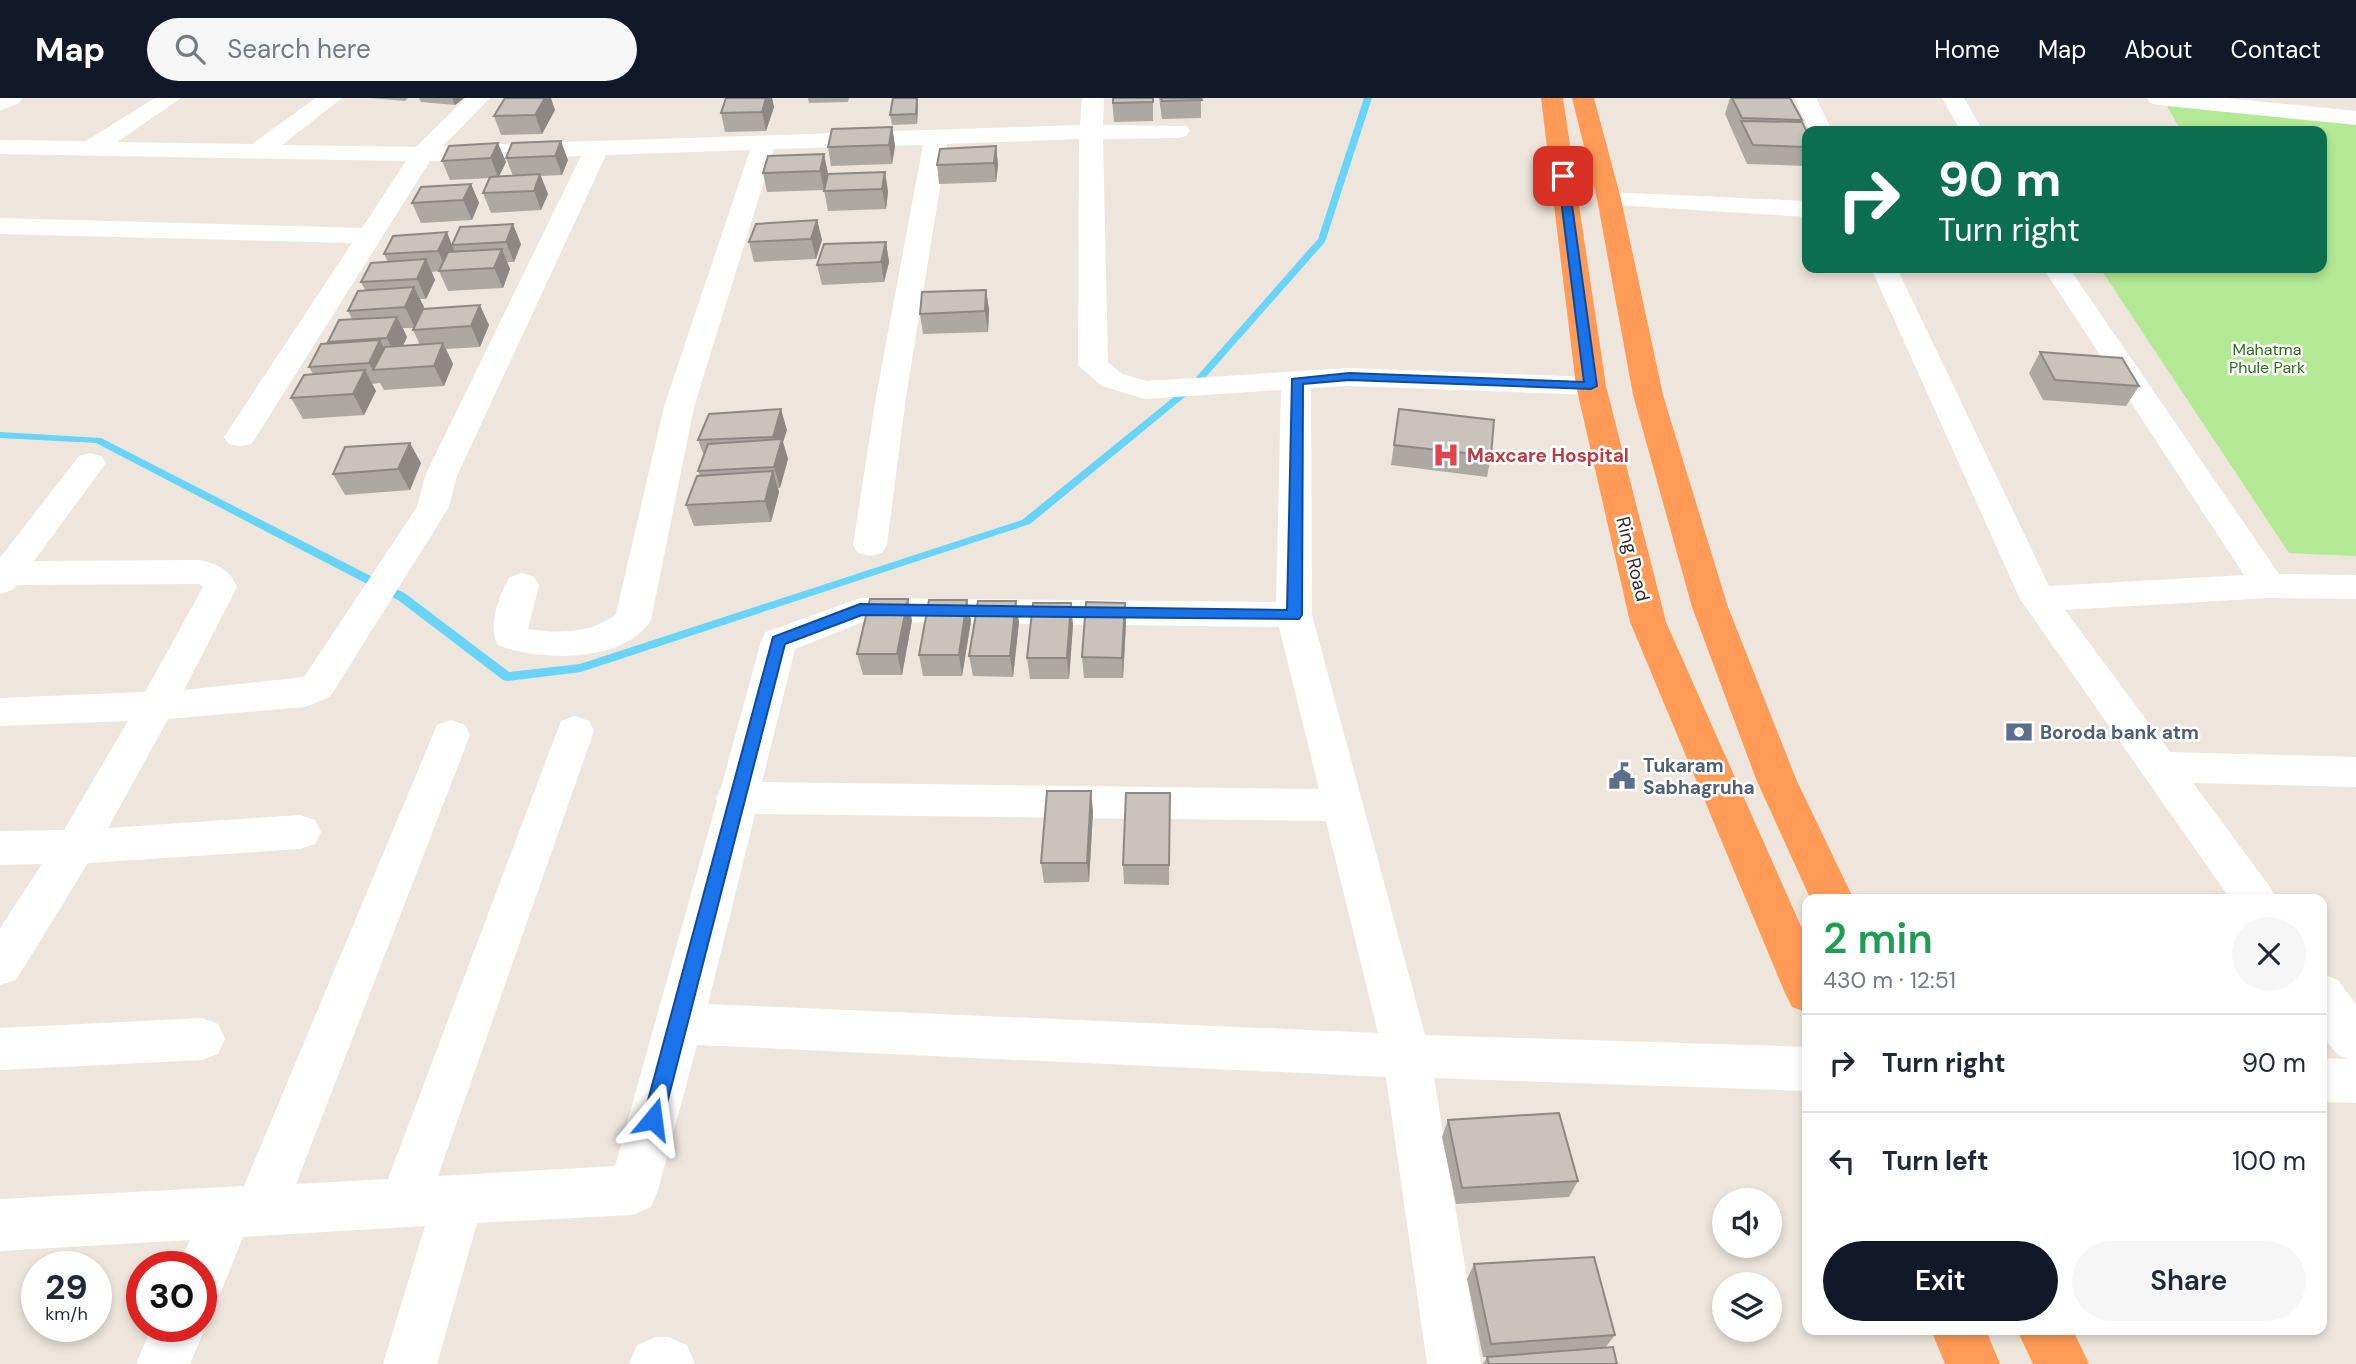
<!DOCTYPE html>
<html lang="en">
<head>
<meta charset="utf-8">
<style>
	body { margin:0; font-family:"DM Sans",sans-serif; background:#f6f6f7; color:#1f2937; height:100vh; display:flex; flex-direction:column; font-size:26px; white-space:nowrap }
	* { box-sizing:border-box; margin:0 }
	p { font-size:23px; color:#747a83 }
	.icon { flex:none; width:38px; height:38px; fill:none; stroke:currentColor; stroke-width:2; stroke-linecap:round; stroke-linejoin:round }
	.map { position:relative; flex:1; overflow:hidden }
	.details { position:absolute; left:1802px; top:796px; width:525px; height:441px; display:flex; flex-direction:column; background:#fff; border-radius:14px; box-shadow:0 4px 10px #0003 }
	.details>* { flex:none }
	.hud { position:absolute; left:1802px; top:28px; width:525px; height:147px; border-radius:14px; box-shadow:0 4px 10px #0003; background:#0b6e4f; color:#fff; overflow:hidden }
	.tools { position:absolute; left:1712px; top:1090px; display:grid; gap:14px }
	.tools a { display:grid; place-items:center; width:70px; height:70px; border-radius:50%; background:#fff; box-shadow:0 4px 10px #0003; font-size:35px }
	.speed { position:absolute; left:21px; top:1153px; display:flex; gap:14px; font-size:35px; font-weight:700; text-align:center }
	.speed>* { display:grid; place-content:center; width:91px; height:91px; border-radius:50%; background:#fff; box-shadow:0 4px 10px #0003; line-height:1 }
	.speed small { font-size:18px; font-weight:400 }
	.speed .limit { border:10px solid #d22; background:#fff; color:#111 }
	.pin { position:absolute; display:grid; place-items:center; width:60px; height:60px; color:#fff; margin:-30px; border-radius:14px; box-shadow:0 4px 10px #0006 }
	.me { position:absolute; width:77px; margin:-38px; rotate:16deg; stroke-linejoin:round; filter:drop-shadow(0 0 5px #0008) }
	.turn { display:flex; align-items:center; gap:24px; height:147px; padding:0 21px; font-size:32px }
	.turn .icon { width:91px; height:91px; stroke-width:2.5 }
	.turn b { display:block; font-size:49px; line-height:60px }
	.round { display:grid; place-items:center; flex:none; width:74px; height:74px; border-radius:37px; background:#f6f6f7 }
	.headline { display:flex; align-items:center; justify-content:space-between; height:119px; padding:0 21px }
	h1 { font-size:42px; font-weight:600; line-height:52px; color:#1e9e55 }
	.button { display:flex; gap:14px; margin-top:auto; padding:14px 21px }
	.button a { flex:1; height:80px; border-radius:42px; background:#111827; color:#fff; font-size:28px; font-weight:600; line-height:80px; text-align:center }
	.button a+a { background:#f6f6f7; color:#1f2937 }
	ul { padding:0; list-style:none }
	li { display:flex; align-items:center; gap:21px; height:98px; padding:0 21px; border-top:2px solid #e0e1e3 }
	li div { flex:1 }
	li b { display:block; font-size:26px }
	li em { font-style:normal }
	header { display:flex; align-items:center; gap:42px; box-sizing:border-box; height:98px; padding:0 35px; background:#111827; color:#fff }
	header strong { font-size:33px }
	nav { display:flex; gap:38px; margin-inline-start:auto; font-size:24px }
	.search { width:490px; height:63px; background:#f6f6f7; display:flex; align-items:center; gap:18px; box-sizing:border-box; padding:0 24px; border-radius:38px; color:#747a83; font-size:26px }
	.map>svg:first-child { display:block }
	.green { fill:#b3e994 }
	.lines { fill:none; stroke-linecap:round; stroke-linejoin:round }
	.stream { fill:#67d4f8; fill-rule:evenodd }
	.minor { fill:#fff; fill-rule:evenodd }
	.highway { fill:#ff9b56; fill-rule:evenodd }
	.wall { fill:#ada8a2; fill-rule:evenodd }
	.shaded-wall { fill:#8d8884 }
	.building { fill:#c9c3bc; stroke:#8d8884; stroke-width:2 }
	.route { fill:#1a73e8; stroke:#114b97; stroke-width:2 }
	.labels { text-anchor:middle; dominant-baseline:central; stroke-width:5; stroke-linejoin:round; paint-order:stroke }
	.far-park-label { font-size:16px; fill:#296e15; stroke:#fff }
	.health-label { font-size:19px; font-weight:bold; fill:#be3a42; stroke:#fff; text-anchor:start }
	.street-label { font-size:19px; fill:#2b2b2b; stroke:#fff }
	.service-label { font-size:19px; font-weight:bold; fill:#4e5e75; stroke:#fff; text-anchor:start }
</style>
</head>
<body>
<header>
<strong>Map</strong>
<div class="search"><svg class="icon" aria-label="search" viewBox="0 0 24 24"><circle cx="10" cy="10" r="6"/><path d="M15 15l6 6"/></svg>Search here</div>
<nav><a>Home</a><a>Map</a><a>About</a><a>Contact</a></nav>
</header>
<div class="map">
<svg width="2356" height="1266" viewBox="0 0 2356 1266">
	<rect width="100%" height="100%" fill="#eee6dc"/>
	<polygon class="green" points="2167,8 2356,26 2356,458 2289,455 2100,170 2322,170 2322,33 2181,33"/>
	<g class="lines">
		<polygon class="stream" points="1364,0 1372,0 1325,144 1197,289 1030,426 581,574 507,583 503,582 398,502 96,345 0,340 0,334 101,340 406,496 509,574 580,566 1022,422 1191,285 1318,141"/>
		<g class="minor">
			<polygon points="0,0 22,0 19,5 0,13"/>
			<path d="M155 0H181L117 44 252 46 316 0H342L282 47 416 49 466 0H490L443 48 1080 27 1082 0H1104L1103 27 1186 28 1190 33 1186 38 1178 40 1103 41 1108 264 1122 276 1147 283 1349 270 1591 279 1602 282 1606 288 1602 294 1591 297 1349 288 1311 290 1312 517 1425 937 1808 949V993L1434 980 1481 1266H1427L1386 979 697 947 658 1092 651 1109 633 1117 477 1125 437 1266H383L425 1128 243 1139 220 1196 201 1203V1169H178L190 1142 0 1153V1101L244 1088 437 627 451 622 465 627 470 637 296 1086 388 1081 561 623 575 618 589 623 594 633 438 1078 615 1068 717 703 716 700 721 690 761 543 766 534 860 500 1276 504 1281 292 1145 301 1102 288 1078 267 1079 41 947 46 906 299 887 447 882 455 870 458 858 455 853 447 876 299 923 47 774 51 694 309 651 522C625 565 539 564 498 547 487 529 499 496 510 479L522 475 534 479 539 487 528 531C556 536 594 535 616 516L664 309 750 52 606 57 457 378 449 409 330 599 305 609 168 621 108 730 300 717 315 722 321 734 315 746 300 751 88 765 16 882 0 887V830L42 766 0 767V733L64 732 128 623 0 628V600L145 594 203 489 199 486 17 487 12 492 0 496V460L79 358 90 355 101 358 106 365 34 463 200 462C219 467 229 471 237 489L184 592 304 579 417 409 425 378 581 58 430 63 256 339 251 346 240 348 229 346 224 339 352 145 0 136V120L362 130 406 63 0 56V42L86 43ZM863 524 1279 529 1319 691 762 684 795 551ZM755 716 1326 723 1378 935 708 906Z"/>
			<polygon points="1794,0 1816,0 1832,33 1810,33"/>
			<polygon points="1942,0 1964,0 1983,33 1961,33"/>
			<polygon points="2147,0 2225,0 2356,13 2356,27 2158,7 2150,5"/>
			<polygon points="1609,94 1808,103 1808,119 1600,106 1597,101 1600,96"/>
			<polygon points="1871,170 1897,170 2049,488 2244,477 2043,170 2069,170 2279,476 2356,477 2356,501 2269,500 2065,512 2170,654 2356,659 2356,689 2193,685 2270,789 2276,802 2231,802 2020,501"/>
			<path d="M2322 876 2338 882 2356 906V1005L2322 1004V960L2347 961C2314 948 2322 904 2322 876Z"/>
			<polygon points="202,920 218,926 225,941 218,956 202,962 0,972 0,930"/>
			<polygon points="201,1217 206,1228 190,1266 136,1266 152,1228 201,1228"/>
			<polygon points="656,1239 668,1239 687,1247 695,1266 629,1266 637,1247"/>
		</g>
		<g class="highway">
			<polygon points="1541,0 1563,0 1606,288 1666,524 1808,844 1808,915 1792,909 1785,895 1630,524 1576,288"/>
			<polygon points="1572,0 1594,0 1621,101 1663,297 1728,509 1796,681 1854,802 1811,802 1756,681 1692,509 1633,297 1597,101"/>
			<polygon points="1931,1232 1986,1232 2000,1266 1945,1266"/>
			<polygon points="2017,1232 2073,1232 2089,1266 2033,1266"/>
		</g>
	</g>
	<g class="wall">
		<polygon points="370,0 408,0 405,3"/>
		<polygon points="419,0 464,0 455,7 421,4"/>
		<polygon points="726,0 772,0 774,9 766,33 725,34 721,15"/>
		<polygon points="808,0 849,0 848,4 809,5"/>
		<polygon points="917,0 918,7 917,26 892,27 890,17"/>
		<polygon points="1112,0 1153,0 1153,23 1114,24"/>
		<polygon points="1159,0 1201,0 1201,20 1162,21"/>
		<polygon points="1730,0 1790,0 1802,22 1801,24 1808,36 1808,68 1747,66 1725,16"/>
		<polygon points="555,12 542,36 501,37 494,18"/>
		<polygon points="892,29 895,48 892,66 831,68 828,49"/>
		<polygon points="512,45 568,62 562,77 541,78 548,96 541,112 491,115 483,95 490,80 450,82 442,63 449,48 506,64 499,79 513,78 506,60"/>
		<polygon points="996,48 998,67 996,84 939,86 937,67"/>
		<polygon points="824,56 828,76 885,74 888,94 886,111 828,113 824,92 767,94 763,75"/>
		<polygon points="471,86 479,105 472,122 421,125 412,105"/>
		<polygon points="817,122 822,142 816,161 754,164 749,144"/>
		<path d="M460 129 521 146 514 164H507L510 171 503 190 448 193 439 173 432 174 435 182 426 201H420L424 209 423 211 489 227 480 249 446 251 453 266 444 288 384 292 380 285 372 286 376 293 364 317 303 321 291 300 313 276 309 269 329 246 328 244 352 221 348 213 365 192 361 184 388 164 384 156 452 147ZM403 230H414L413 232 420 247 403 248 407 239Z"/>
		<polygon points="886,144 889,164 884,184 822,187 817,167"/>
		<polygon points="986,192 989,212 988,234 923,236 920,216"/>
		<polygon points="2040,254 2139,288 2126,308 2043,302 2029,275"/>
		<polygon points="1399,311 1491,358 1487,379 1391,367"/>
		<polygon points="787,332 783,344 788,361 780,390 778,390 779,394 771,424 694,428 686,407 700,378 698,373 704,358 698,342"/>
		<polygon points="421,365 410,392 345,397 333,376"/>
		<polygon points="967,502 971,523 962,578 923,578 919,557"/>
		<polygon points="1125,505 1126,525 1123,580 1084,580 1082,559"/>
		<polygon points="912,522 902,577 863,577 857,556"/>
		<polygon points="1019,524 1013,579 973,578 969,558"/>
		<polygon points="1073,526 1069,581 1030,581 1027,560"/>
		<polygon points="1170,695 1169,787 1124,786 1123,767"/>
		<polygon points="1093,713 1089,784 1044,785 1041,765"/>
		<polygon points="1448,1022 1578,1083 1569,1099 1456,1106 1442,1039"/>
		<polygon points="1474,1166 1615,1237 1605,1250 1617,1266 1483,1266 1487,1259 1483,1259 1467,1181"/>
	</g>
	<g class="shaded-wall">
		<polygon points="452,0 464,0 455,7"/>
		<polygon points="545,0 551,0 555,12 542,36 535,17"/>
		<polygon points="766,0 772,0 774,9 766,33 762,14"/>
		<polygon points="917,0 918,7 917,26 916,16"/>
		<polygon points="892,29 895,48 892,66 889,47"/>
		<polygon points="561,43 568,62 562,77 555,58"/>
		<polygon points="498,45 506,64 498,80 491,60"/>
		<polygon points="996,48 998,67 996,84 994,65"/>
		<polygon points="824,56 828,76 824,92 820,73"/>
		<polygon points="885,74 888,94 886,111 882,91"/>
		<polygon points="540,76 548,96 541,112 534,93"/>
		<polygon points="471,86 479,105 472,122 463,102"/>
		<polygon points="817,122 822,142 816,161 811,141"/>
		<polygon points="513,126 521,146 514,164 506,144"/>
		<polygon points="447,134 455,155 447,173 438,153"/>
		<polygon points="886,144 889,164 884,184 881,164"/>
		<polygon points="502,151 510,171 503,190 494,170"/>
		<polygon points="426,161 435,182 426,201 417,181"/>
		<polygon points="414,189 424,209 415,230 405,209"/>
		<polygon points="986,192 989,212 988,234 985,213"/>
		<polygon points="480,207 489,227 480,249 471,228"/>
		<polygon points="397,219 407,239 397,261 387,240"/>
		<polygon points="380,242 391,263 373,272 380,286 369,265"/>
		<polygon points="443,245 453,266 444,288 434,268"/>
		<polygon points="365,272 376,293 364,317 353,296"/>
		<polygon points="781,311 787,332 783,344 788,361 780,390 774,369 778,356 773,339"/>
		<polygon points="410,345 421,365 410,392 398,371"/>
		<polygon points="773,373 779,394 771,424 765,403"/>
		<polygon points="908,501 912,522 902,577 897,556"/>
		<polygon points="967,502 971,523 962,578 959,557"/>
		<polygon points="1016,503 1019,524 1013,579 1010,558"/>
		<polygon points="1071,505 1073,526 1069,581 1067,560"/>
		<polygon points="1125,505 1126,525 1123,580 1122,560"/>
		<polygon points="1091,693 1093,713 1089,784 1087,765"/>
	</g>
	<g class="building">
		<polygon points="505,0 545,0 535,17 494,18"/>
		<polygon points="726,0 766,0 762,14 721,15"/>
		<polygon points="893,0 917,0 916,16 890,17"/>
		<polygon points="1113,0 1153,0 1153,4 1113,5"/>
		<polygon points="1161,0 1201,0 1202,2 1162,3"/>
		<polygon points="1732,0 1790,0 1802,22 1742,20"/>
		<polygon points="1741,23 1802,24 1808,36 1808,49 1753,47"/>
		<polygon points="892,29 889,47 828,49 832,31"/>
		<polygon points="561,43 555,58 506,60 512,45"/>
		<polygon points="498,45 491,60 442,63 449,48"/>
		<polygon points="996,48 994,65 937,67 940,51"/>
		<polygon points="824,56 820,73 763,75 768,58"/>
		<polygon points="885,74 882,91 824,93 828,76"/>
		<polygon points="540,76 534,93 483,95 490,79"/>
		<polygon points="471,86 463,102 412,105 421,89"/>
		<polygon points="817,122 811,141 749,144 756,126"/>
		<polygon points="513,126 506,144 452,147 460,129"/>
		<polygon points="447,134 438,153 384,156 393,138"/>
		<polygon points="886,144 881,164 817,167 824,146"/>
		<polygon points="502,151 494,170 439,173 448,154"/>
		<polygon points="426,161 417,181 361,184 371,165"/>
		<polygon points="414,189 405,209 348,213 358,193"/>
		<polygon points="986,192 985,213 920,216 922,194"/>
		<polygon points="480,207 471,228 413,232 423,211"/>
		<polygon points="397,219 387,240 328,244 339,222"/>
		<polygon points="380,242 369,265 309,269 321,246"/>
		<polygon points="443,245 434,268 373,272 385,249"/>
		<polygon points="2040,254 2122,260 2139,288 2055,282"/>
		<polygon points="365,272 353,296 291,300 304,277"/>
		<polygon points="781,311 773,339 698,342 709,316"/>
		<polygon points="1399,311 1494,322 1491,358 1394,347"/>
		<polygon points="782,341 774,369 698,373 708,346"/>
		<polygon points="410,345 398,371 333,376 345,349"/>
		<polygon points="773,373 765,403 686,407 697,378"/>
		<polygon points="870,501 908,501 897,556 857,556"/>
		<polygon points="929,502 967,502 959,557 919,557"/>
		<polygon points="978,503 1016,503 1010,558 969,558"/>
		<polygon points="1086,504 1125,505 1122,560 1082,559"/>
		<polygon points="1033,505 1071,505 1067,560 1027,560"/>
		<polygon points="1047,693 1091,693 1087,765 1041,765"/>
		<polygon points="1126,695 1170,695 1169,767 1123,767"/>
		<polygon points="1559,1015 1578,1083 1462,1090 1448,1022"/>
		<polygon points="1594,1159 1615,1237 1491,1246 1474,1166"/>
		<polygon points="1613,1249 1617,1266 1489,1266 1487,1259"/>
	</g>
	<polygon class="route" points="1563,75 1568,78 1597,288 1591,291 1349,282 1303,286 1302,517 1299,521 862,517 785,546 663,1021 660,1028 653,1030 646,1028 643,1021 773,539 860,506 1287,512 1292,281 1349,275 1584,284 1558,78"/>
	<defs>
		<symbol id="hospital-bare" viewBox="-9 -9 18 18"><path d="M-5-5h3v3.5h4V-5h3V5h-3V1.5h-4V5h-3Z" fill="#e0444e" stroke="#fff" stroke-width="2.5" paint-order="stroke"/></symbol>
		<symbol id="bank-bare" viewBox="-9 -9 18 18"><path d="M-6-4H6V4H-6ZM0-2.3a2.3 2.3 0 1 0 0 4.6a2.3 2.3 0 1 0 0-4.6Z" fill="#5c6f8a" stroke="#fff" stroke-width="2.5" paint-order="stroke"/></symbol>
		<symbol id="civic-bare" viewBox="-9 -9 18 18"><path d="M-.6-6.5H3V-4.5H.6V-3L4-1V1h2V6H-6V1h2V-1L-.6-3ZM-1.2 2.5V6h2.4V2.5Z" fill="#5c6f8a" stroke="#fff" stroke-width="2.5" paint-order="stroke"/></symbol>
	</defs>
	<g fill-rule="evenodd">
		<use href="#hospital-bare" x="1427" y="338" width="38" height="38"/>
		<use href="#bank-bare" x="2000" y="615" width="38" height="38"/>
		<use href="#civic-bare" x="1603" y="659" width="38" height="38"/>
	</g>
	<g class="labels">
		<g class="far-park-label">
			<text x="2267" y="251">Mahatma<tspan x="2267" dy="18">Phule Park</tspan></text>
		</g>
		<g class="health-label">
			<text x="1467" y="357">Maxcare Hospital</text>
		</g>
		<g class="street-label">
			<text transform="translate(1633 461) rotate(76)">Ring Road</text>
		</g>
		<g class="service-label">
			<text x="2040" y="634">Boroda bank atm</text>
			<text x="1643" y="667">Tukaram<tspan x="1643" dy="22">Sabhagruha</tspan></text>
		</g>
	</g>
</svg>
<div class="tools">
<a><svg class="icon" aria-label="sound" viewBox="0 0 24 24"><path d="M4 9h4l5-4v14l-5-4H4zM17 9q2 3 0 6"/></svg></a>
<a><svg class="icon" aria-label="layers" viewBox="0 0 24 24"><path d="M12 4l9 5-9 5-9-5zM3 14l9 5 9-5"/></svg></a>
</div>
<div class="speed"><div>29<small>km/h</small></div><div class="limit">30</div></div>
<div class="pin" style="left:1563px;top:78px;background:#d93025"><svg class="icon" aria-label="arrive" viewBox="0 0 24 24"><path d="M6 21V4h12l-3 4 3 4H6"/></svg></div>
<svg class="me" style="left:653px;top:1021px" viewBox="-20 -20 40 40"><path d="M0-17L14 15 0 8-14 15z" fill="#1a73e8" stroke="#fff" stroke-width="4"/></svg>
<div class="hud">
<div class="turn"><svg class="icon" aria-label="right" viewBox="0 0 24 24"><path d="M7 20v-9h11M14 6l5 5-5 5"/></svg><div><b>90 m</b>Turn right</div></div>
</div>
<section class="details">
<div class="headline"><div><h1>2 min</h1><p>430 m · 12:51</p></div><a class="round"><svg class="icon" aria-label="close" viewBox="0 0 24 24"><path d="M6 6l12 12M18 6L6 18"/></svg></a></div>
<ul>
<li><svg class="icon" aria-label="right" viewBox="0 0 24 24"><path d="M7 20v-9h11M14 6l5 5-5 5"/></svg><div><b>Turn right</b></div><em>90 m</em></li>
<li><svg class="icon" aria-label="left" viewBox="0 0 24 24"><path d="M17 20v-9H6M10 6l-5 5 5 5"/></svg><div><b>Turn left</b></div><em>100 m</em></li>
</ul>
<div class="button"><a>Exit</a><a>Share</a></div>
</section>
</div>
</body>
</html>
